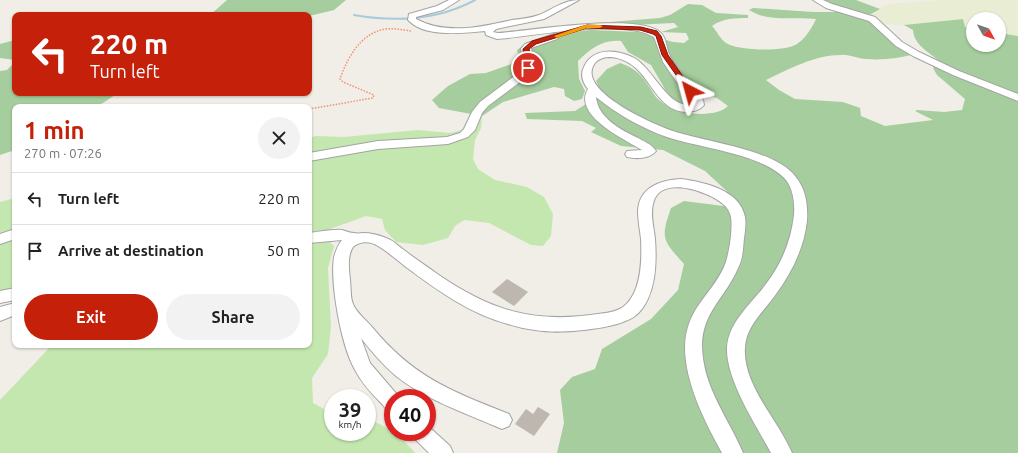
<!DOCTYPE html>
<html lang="en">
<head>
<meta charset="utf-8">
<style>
	body { margin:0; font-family:Ubuntu,sans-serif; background:#f2f2f2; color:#222; height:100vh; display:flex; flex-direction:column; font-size:15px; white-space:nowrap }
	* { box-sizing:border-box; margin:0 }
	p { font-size:13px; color:#767676 }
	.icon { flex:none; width:22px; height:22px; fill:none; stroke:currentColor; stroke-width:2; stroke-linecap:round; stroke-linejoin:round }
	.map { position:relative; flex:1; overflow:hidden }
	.sheet { position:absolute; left:12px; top:104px; width:300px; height:244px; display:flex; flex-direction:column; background:#fff; border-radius:8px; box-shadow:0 1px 3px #0004 }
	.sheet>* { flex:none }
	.banner { position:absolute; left:12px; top:12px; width:300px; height:84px; border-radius:8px; box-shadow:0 1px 3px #0004; background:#c5210a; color:#fff; overflow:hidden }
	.needle { width:26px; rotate:130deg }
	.controls { position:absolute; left:966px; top:12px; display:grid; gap:8px }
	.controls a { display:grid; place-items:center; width:40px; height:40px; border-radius:50%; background:#fff; box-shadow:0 1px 3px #0004; font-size:20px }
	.speed { position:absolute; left:324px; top:389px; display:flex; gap:8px; font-size:20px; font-weight:700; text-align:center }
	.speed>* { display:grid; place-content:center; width:52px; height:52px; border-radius:50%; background:#fff; box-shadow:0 1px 3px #0004; line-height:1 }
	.speed small { font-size:10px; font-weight:400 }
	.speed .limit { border:6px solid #d22; background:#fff; color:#111 }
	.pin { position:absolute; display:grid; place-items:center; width:34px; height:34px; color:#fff; margin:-17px; border:2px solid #fff; border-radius:50%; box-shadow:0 1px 4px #0007 }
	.me { position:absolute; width:44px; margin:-22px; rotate:321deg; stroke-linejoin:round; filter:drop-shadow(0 0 3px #0008) }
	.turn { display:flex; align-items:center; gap:14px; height:84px; padding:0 12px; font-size:18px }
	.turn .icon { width:52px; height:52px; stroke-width:2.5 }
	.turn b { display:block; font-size:28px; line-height:34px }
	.round { display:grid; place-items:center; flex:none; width:42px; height:42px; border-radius:21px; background:#f2f2f2 }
	.head { display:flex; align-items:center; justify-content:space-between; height:68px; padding:0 12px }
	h1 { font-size:24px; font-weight:700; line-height:30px; color:#c5210a }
	.cta { display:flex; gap:8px; margin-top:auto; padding:8px 12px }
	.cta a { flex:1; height:46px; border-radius:24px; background:#c5210a; color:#fff; font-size:16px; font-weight:700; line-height:46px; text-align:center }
	.cta a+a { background:#f2f2f2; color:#222 }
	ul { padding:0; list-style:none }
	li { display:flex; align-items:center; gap:12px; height:52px; padding:0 12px; border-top:1px solid #e0e0e0 }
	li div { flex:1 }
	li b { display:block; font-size:15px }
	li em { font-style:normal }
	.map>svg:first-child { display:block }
	.farmland { fill:#e8edd3 }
	.grass { fill:#c4e7af }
	.forest { fill:#a6cd9d }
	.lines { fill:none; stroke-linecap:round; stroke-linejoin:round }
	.stream { stroke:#a9cadb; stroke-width:2 }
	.building { fill:#bdb7b0 }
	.minor-casing { stroke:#a4a4a4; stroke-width:2 }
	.path-far1 { stroke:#f39174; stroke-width:1.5; stroke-dasharray:1.5 1.5; stroke-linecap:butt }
	.path { stroke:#f39174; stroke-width:2; stroke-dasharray:2 2; stroke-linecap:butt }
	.minor { fill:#fff; fill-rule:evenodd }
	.route { fill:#c5210a; stroke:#801506 }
	.slow { fill:#f59e0b }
</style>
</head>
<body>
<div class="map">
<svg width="1018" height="453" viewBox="0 0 1018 453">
	<rect width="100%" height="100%" fill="#f0eee7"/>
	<polygon class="farmland" points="945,0 1018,0 1018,36 999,33 999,19 973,19 973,29 965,27 963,19 904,25 885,24 869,15 887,4"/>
	<g class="grass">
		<polygon points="470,114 482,116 481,128 475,140 473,159 478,169 495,180 527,187 544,197 553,214 551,236 543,246 531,245 489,223 464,220 455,226 448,238 423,245 396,242 385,230 382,219 366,216 319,233 309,234 309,138 316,136 344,137 418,130 450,133 462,130"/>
		<polygon points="15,198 15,292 0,299 0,202"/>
		<path d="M329 241 334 246 328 268 331 327 328 354 312 378 313 403 333 414V432H367V420C383 422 405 440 415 453H0V400L52 345H309V242Z"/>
	</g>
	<g class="forest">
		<polygon points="227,0 346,0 334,10 309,16 210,15"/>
		<polygon points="824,0 856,0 880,9 869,15 835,6"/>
		<path d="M688 4 702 5 716 13 748 15V18C735 18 723 18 712 26 717 31 720 39 726 43 738 51 785 52 797 44 805 39 812 28 816 19 794 16 769 23 749 10L753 8 813 12H840L875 22 895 45 911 55C895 59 876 61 859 58 853 57 847 54 841 55 815 55 789 69 766 80L779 90 795 99 843 102 860 108 861 116 885 126 933 120 915 111 917 110 944 112 962 110 965 99 937 75 933 68 939 61C929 52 914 45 913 30L904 25 963 19 965 27 973 29V45H999V33L1018 36V453H557L564 423 560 390 572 377 595 369 602 349 651 319 678 290 684 264C663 240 660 239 671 208L684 201 739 208 733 197 705 171 663 150 621 146 591 132 596 128 582 121 527 119 525 113 575 111 594 99 600 89 596 81 607 69 620 63C635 68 642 75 650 88 653 92 655 97 659 100 671 111 687 114 702 114 712 113 721 113 728 106L717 98 695 92 694 101 690 105 681 104 672 98 666 91 651 65 628 52 621 41C603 39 590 49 578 61L579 79 585 91 582 99 574 101 565 96 564 89 554 87 503 102 482 116 439 108 432 100 448 86 470 74 486 73 520 61 517 50 527 42 556 34 591 30 638 32 673 42 684 43 689 39 686 33 661 32 678 27 674 23 631 25H598V23L660 18 670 15Z"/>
		<polygon points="15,40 15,60 0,58 0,44"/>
		<polygon points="15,62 15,93 118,93 103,103 93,107 15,107 15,150 0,155 0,71 7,70"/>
	</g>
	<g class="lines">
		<path class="stream" d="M354 15C394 22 438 20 475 0"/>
	</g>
	<g class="building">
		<polygon points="507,279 528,292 514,306 492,292"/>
		<polygon points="538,407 550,414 534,436 515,424 526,409 533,414"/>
	</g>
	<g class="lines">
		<defs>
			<g id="minor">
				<path d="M449 0H459L443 10 416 17V19C445 35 481 27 512 20 521 19 531 18 539 15 553 9 564 0 579 0L544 19 496 29 493 32 498 33C529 31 640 12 661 33 667 39 666 49 670 56 678 73 693 85 703 100L704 105C700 110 692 112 686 112 661 111 653 85 638 70 631 63 621 58 611 57 605 57 599 58 595 63 574 90 655 125 673 131 705 142 774 149 795 176 806 189 808 205 807 221 804 248 792 272 776 294 765 310 746 326 745 347 742 384 778 420 792 453H771C756 425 726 380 727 348 728 322 752 303 766 284 782 263 791 241 794 215 795 203 793 189 786 180 764 154 699 148 667 137 641 128 617 114 596 97 598 118 621 130 638 138 645 142 651 144 656 151 650 159 636 159 627 157L625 154 627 151 642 150C626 140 572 116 588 89 583 83 580 75 584 67 592 48 615 49 632 57 653 66 669 113 693 103V101L676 81 663 62 654 37C623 18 535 36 497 39L486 35 485 31C462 33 425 38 408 20L409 14 437 6Z"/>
				<polygon points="813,0 823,0 832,4 875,17 902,42 919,52 959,71 1018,94 1018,101 953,75 913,56 896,46 869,21 826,8"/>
				<polygon points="554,34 558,37 557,39 531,48 534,63 528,76 488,106 482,113 475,130 468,137 448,144 378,149 309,161 309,153 378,141 447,137 460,133 464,129 472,112 480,102 520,72 524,63 521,49 525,44"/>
				<path d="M681 179C704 182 740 190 745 217 746 224 745 232 744 238 743 248 743 259 738 268 726 297 702 312 702 346 703 388 728 417 743 453H722C705 422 685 383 685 347 686 308 710 297 724 267 729 256 733 229 731 217 730 212 727 207 723 204 708 191 659 174 653 204 650 216 654 228 655 239 656 252 656 266 654 278 652 291 646 308 635 316 616 330 558 334 535 330 526 329 517 327 508 324 470 314 437 290 406 267 397 260 388 252 378 246 370 241 360 241 353 247 347 256 349 269 350 280 351 287 350 297 353 304 356 312 366 320 372 327 413 377 451 391 509 414L512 420 509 426 502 429 495 426C462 412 425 399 396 376 383 365 371 351 361 338L370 363 400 398H393V412L386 409 382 404C371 393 361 382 354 368 341 344 330 283 334 257 336 250 338 245 342 240L309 243V233C319 232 332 229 342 230 346 231 350 233 354 233 357 234 360 233 363 233 371 233 379 235 386 238 393 240 398 246 404 250 414 258 425 265 436 273 489 310 533 324 598 314 606 313 616 312 623 307 642 293 642 259 641 239 640 230 638 221 638 211 639 187 661 180 681 179Z"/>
				<polygon points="15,229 15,239 0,244 0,234"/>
				<polygon points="15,288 15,300 0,303 0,291"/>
				<polygon points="15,303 15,315 0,321 0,307"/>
				<polygon points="427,425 450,446 453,453 429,453 415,439 412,432 427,432"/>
			</g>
		</defs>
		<use href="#minor" class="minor-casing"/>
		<g class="path-far1">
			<path d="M309 109 373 98 374 95 343 82 340 79C347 59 359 36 381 30 389 27 403 30 412 31"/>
			<polyline points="14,175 15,172"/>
		</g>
		<polyline class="path" points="14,174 13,178 15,181"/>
		<use href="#minor" class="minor"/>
	</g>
	<polygon class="route" points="587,25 641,27 657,31 661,36 668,55 693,91 688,92 662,55 656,36 653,34 640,30 587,28 536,44 529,49 532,63 531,68 525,70 523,49 532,41"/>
	<polygon class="slow" points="585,25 600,25 603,26 600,28 587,28 557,38 554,36"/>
</svg>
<div class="controls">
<a><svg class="needle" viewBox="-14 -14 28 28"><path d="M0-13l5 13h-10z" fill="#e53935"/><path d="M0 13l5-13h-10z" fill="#767676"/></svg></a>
</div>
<div class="speed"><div>39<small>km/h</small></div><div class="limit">40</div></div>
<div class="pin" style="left:528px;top:68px;background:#d93025"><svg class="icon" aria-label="arrive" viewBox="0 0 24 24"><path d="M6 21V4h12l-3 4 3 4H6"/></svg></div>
<svg class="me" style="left:690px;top:91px" viewBox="-20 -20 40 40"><path d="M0-17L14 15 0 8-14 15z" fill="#c5210a" stroke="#fff" stroke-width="4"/></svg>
<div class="banner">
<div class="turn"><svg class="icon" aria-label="left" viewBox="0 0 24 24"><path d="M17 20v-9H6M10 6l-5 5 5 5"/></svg><div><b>220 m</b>Turn left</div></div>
</div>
<section class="sheet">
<div class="head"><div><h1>1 min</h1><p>270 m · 07:26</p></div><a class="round"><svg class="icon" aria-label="close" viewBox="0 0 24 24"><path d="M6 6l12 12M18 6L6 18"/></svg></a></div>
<ul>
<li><svg class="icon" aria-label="left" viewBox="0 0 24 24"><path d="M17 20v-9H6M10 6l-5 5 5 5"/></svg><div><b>Turn left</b></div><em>220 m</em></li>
<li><svg class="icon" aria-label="arrive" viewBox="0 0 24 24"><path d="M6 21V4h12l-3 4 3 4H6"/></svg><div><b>Arrive at destination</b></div><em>50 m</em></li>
</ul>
<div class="cta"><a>Exit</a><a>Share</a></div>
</section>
</div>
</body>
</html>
